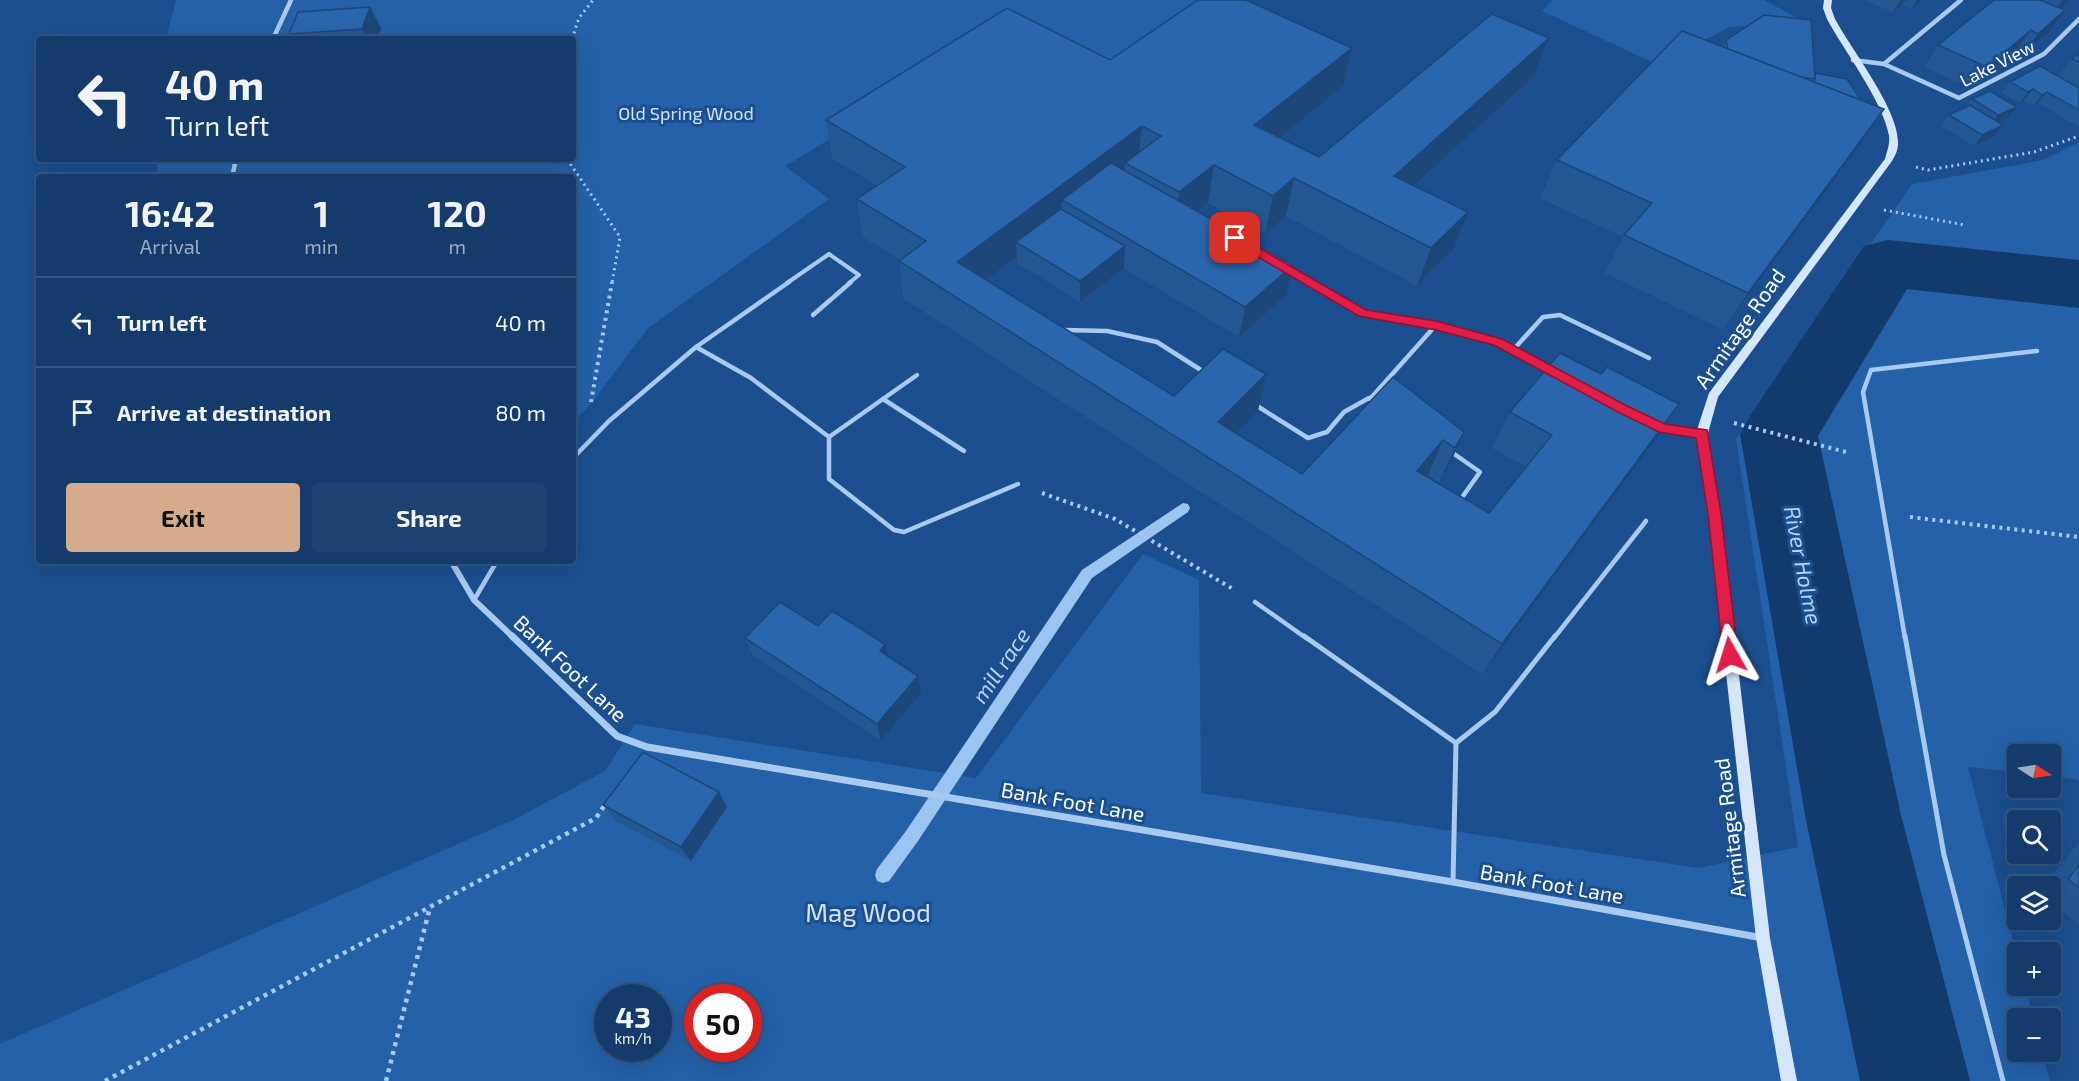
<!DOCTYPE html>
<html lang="en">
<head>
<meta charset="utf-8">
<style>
	body { margin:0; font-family:"Exo 2",sans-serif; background:#1d4271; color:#f1f3f6; height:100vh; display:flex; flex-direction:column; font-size:22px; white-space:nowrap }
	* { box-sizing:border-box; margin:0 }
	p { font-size:20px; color:#9dadc1 }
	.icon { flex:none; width:33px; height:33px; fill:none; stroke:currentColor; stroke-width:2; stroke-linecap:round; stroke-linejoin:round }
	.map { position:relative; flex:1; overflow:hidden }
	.drawer { position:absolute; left:36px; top:174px; width:540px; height:390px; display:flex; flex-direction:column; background:#143b6b; border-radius:6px; box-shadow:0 6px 24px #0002,0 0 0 2px #33557e }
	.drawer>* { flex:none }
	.top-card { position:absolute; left:36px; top:36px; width:540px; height:126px; border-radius:6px; box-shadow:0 6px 24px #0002,0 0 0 2px #33557e; background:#143b6b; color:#f1f3f6; overflow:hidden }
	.needle { width:39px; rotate:102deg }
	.fabs { position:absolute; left:2007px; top:744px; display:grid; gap:12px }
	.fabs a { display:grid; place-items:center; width:54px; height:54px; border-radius:6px; background:#143b6b; box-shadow:0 6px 24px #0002,0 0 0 2px #33557e; font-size:30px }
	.speed { position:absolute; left:594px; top:984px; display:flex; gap:12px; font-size:30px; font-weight:700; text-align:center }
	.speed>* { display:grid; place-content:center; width:78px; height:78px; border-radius:50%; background:#143b6b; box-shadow:0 6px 24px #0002,0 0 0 2px #33557e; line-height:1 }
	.speed small { font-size:15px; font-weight:400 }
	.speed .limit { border:9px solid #d22; background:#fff; color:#111 }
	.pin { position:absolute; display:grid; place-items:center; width:51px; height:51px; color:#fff; margin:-26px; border-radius:12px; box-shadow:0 3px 9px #0006 }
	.me { position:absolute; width:66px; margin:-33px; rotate:354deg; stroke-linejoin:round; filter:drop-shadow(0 0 4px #0008) }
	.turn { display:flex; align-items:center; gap:21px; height:126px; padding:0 30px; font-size:27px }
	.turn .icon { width:78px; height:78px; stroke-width:2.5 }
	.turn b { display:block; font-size:42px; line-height:51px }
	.eta { display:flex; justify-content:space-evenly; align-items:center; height:102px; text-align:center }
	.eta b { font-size:36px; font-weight:700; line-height:42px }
	.button { display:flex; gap:12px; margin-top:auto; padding:12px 30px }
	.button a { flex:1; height:69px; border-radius:6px; background:#d6ab8b; color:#111; font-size:24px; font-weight:700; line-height:69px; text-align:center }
	.button a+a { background:#1d4271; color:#f1f3f6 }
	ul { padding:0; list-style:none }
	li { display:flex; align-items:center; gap:18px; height:90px; padding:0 30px; border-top:2px solid #33557e }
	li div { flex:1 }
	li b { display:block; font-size:22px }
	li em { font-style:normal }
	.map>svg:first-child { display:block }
	.green { fill:#2461a8; fill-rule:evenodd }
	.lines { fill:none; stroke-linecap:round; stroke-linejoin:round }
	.stream { fill:#9cc4f0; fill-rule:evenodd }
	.river { fill:#123a6d; fill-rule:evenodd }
	.path-far2 { stroke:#a9c9ee; stroke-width:3; stroke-dasharray:2 4; stroke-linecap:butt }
	.path-far1 { stroke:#a9c9ee; stroke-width:4; stroke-dasharray:3 4.5; stroke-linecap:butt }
	.path { stroke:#a9c9ee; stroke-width:4.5; stroke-dasharray:4 5; stroke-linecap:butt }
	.service-far2 { stroke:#a9c9ee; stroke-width:4 }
	.service-far1 { stroke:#a9c9ee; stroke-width:4.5 }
	.service { stroke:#a9c9ee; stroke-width:5 }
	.minor-far2 { stroke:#a9c9ee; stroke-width:4.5 }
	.minor-far1 { stroke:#a9c9ee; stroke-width:6 }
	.minor { stroke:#a9c9ee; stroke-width:7 }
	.secondary { fill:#d6e6fa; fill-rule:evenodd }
	.wall { fill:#245895 }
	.shaded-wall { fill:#1d4779 }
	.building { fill:#2a66ad; stroke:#1d4779; stroke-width:1.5 }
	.route { fill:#e11d48; stroke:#92132f; stroke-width:1.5 }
	.labels { text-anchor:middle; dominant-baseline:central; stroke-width:6; stroke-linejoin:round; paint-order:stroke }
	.far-street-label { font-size:18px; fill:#fff; stroke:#1b4f8f }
	.far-park-label { font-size:18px; fill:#cfe3fa; stroke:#1b4f8f }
	.street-label { font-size:21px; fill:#fff; stroke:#1b4f8f }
	.water-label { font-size:22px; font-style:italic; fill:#b5d3f5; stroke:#1b4f8f }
	.near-park-label { font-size:26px; fill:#cfe3fa; stroke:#1b4f8f }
</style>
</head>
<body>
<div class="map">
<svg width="2079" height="1081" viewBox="0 0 2079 1081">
	<rect width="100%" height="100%" fill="#1b4f8f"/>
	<g class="green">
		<polygon points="176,0 1219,0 1104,72 942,72 785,166 829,199 648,328 590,405 573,423 573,177 159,177 156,159 573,159 573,39 166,39"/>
		<polygon points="1552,0 1764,0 1805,22 1730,27 1656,64 1542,11"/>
		<path d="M2079 142V780L2051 776 2050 754H2018L2017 772 1968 767 2017 956 2018 986H2025L2034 1018H2018V1052H2042L2050 1081H0V1044L515 819 605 771 635 724 976 778 1143 554 1199 580 1201 793 1699 868 1798 847 1736 439 1912 184 2043 160ZM608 998H658V1048H608ZM698 998H748V1048H698Z"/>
	</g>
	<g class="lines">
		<polygon class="stream" points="1183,503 1188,504 1190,508 1188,512 1092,578 918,841 889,881 883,883 877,881 875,875 877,869 906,831 1082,570"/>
		<polygon class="river" points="1888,240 2079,260 2079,308 1907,289 1818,436 1901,815 1970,1081 1860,1081 1805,815 1740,434 1752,413 1864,246"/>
		<g class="path-far2">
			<polyline points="572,39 579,18 593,0"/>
			<polyline points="567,159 620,237 612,283"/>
			<polyline points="1916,167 1928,170 2034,152 2079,136"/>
			<polyline points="1884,210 1965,225"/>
		</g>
		<g class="path-far1">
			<polyline points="591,402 612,282"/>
			<polyline points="1734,423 1846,452"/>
			<polyline points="1042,493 1115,519 1233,589"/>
			<polyline points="1910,517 2079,537"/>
		</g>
		<g class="path">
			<polyline points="105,1081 596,818 606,803"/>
			<polyline points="386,1081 430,907"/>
		</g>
		<g class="service-far2">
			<polyline points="1288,269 1312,283"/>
			<polyline points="787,283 829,254 859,275 849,283"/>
		</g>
		<g class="service-far1">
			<polyline points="1310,282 1363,313 1436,325 1498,342 1552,371"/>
			<polyline points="813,315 851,282"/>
			<polyline points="1064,330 1107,331 1157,342 1204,372"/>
			<polyline points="696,347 751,378 829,437 829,479 894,530 904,532 1018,484"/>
			<polyline points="1513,350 1543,317 1560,315 1649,358"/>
			<polyline points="883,399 964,451"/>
			<polyline points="1370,399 1436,325"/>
			<polyline points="1254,404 1308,438 1327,432 1344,412 1369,398"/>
			<polyline points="1658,426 1699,433"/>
			<polyline points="829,437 917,375"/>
			<polyline points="1450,451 1480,472 1463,496"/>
			<polyline points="573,458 609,421 696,347 789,282"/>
			<polyline points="474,600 497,561"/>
			<polyline points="1255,602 1306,638"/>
			<polyline points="1554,638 1646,521"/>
			<polyline points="1905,638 1863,392 1871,370 2037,351"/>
		</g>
		<g class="service">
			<polyline points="1304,636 1456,743 1495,712 1555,636"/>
			<polyline points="1905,636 1944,855 2003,1081"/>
			<polyline points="1453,882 1456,743"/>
		</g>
		<g class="minor-far2">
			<polyline points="273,39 291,0"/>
			<polyline points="1853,60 1884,64 1961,0"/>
			<polyline points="1884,64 1959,98 2044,54 2079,19"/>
			<polyline points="232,177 236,159"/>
		</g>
		<polyline class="minor-far1" points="451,561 474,600 514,638"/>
		<polyline class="minor" points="512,636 617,736 647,747 1453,882 1763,938"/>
		<path class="secondary" d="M1824 0H1832L1831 8 1835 19C1851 49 1900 111 1898 144 1898 150 1895 156 1892 161L1718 397 1708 433 1720 514 1770 938 1797 1081H1781L1756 938 1708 514 1696 433 1709 393 1885 159C1887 151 1890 145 1889 136 1883 101 1844 51 1827 19L1823 8Z"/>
	</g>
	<g class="wall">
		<polygon points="1864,0 1921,0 1911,9 1902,5 1893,12"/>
		<polygon points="1994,0 2070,0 2061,9 2065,10 2049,32 2022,55 2015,52 1971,88 1924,67 1938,45"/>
		<polygon points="370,7 381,28 377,39 292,39 289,34"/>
		<polygon points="1549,38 1534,76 1414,186 1453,250 1417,286 1286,216 1265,234 1208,203 1198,212 1286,295 1239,337 1123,268 1080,302 1017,263 1017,257 986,280 1174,396 1258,411 1235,433 1302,474 1464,432 1448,468 1439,483 1428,475 1427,477 1489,513 1527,467 1492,448 1510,412 1655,440 1482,674 904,299 899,261 900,260 863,237 857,199 877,186 832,158 826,120 1110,60 1343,86 1280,137 1319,157"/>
		<polygon points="1726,40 1815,73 1858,147 1723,330 1605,273 1623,237 1540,198 1557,160 1722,47"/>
		<polygon points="2079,53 2079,127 2038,103 2033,106 2024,101 2020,103 2001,93 2010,82 2058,76 2072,59"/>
		<polygon points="1972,99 2017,107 2008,118 1999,122 2003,125 1995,136 1974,146 1941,126 1949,115 1966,107"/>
		<polygon points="818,626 888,657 921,693 881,741 753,656 745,638"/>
		<polygon points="603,805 727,807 691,861 615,820"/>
		<polygon points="2079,842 2079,924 2050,901 2050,886 2044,886"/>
	</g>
	<g class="shaded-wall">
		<polygon points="1901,0 1905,0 1902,5 1893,12"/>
		<polygon points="1917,0 1921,0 1911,9"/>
		<polygon points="2063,0 2067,0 2057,13 2045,23"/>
		<polygon points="2067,0 2070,0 2059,10"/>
		<polygon points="370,7 381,28 377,39 368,39 362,29"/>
		<polygon points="2065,10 2049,32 2022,55 2038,34"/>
		<polygon points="2031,30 2015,52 1971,88 1987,67"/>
		<polygon points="1549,38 1534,76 1383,214 1394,176"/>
		<polygon points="1352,48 1343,86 1248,163 1254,125"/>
		<polygon points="2033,89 2024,101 2020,103 2028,92"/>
		<polygon points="2047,92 2038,103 2033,106 2042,95"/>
		<polygon points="2017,107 2008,118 1990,126 1998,115"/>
		<polygon points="1884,109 1858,147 1723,330 1748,293"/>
		<polygon points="2003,125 1995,136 1974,146 1982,135"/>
		<polygon points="1142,126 1138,164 1125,163 1124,175 1062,200 1061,223 1016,242 1017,257 960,299 957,262"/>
		<polygon points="1214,165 1208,203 1174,230 1179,192"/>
		<polygon points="1294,178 1286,216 1265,234 1273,196"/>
		<polygon points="1468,212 1453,250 1417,286 1431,248"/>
		<polygon points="1125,246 1124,268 1080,302 1080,281"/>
		<polygon points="1293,265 1286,295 1239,337 1245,307"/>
		<polygon points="1266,374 1258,411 1211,458 1218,422"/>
		<polygon points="1679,404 1655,440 1482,674 1502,644"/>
		<polygon points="1464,432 1448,468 1439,483 1455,448"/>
		<polygon points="1443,440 1428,475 1402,506 1417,471"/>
		<polygon points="885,644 889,662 880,651"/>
		<polygon points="918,676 921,693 881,741 877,724"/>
		<polygon points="719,792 727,807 691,861 681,847"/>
	</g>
	<g class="building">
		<polygon points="1198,0 1246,0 1352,48 1254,125 1319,157 1492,14 1549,38 1394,176 1468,212 1431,248 1294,178 1273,196 1214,165 1179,192 1125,163 1161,136 1142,126 957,262 1174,396 1223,349 1266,374 1218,422 1302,474 1393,377 1464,432 1455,448 1443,440 1417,471 1489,513 1552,435 1510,412 1560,353 1601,374 1607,367 1679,404 1502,644 899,261 926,241 857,199 905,167 826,120 1007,8 1110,60"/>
		<polygon points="1994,0 2040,0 2065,10 2038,34 2031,30 1987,67 1938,45"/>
		<polygon points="370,7 362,29 289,34 298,12"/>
		<polygon points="1764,15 1811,20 1815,79 1800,77 1728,49 1726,40"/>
		<polygon points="1682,31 1884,109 1748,293 1624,235 1652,203 1557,160"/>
		<polygon points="2079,53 2079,62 2072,59"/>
		<polygon points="2040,66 2079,88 2079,110 2047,92 2042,95 2033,89 2028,92 2010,82"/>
		<polygon points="1815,73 1847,79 1861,100 1814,82 1815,79"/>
		<polygon points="1990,91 2017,107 1998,115 1972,99"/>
		<polygon points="1970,105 2003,125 1982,135 1949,115"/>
		<polygon points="1111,163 1293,265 1245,307 1062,200"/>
		<polygon points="1061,209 1125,246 1080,281 1016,242"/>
		<polygon points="780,602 818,626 832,611 885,644 880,651 918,676 877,724 745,638"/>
		<polygon points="643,752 719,792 681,847 603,805"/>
		<polygon points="2079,865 2079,888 2068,879"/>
	</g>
	<polygon class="route" points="1235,234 1366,310 1436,321 1502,339 1627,406 1665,424 1707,430 1721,514 1738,655 1736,660 1730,662 1725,660 1723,655 1708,514 1696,438 1659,432 1618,412 1494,345 1436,330 1359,316 1231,241 1231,236"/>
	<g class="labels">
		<g class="far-street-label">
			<text transform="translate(1997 63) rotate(-27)">Lake View</text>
		</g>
		<g class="far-park-label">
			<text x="686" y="113">Old Spring Wood</text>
		</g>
		<g class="street-label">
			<text transform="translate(1739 328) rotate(-55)">Armitage Road</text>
			<text transform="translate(571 668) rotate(43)">Bank Foot Lane</text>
			<text transform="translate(1073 801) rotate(10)">Bank Foot Lane</text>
			<text transform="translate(1729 828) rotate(-97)">Armitage Road</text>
			<text transform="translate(1552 883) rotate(10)">Bank Foot Lane</text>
		</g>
		<g class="water-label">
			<text transform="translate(1804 565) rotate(79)">River Holme</text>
			<text transform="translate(1000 665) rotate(-56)">mill race</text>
		</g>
		<g class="near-park-label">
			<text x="868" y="911">Mag Wood</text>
		</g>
	</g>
</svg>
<div class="fabs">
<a><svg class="needle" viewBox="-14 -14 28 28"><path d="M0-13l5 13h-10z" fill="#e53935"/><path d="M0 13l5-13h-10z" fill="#9dadc1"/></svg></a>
<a><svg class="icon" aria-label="search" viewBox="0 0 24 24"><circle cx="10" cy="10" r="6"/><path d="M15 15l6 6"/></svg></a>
<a><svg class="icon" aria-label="layers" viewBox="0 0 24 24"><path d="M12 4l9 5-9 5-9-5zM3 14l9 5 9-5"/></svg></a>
<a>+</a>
<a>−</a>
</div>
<div class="speed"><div>43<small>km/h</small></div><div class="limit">50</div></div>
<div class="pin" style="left:1235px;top:238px;background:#d93025"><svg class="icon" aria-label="arrive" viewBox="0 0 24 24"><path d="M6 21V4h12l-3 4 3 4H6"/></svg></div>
<svg class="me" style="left:1730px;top:655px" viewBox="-20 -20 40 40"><path d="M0-17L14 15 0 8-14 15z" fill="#e11d48" stroke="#fff" stroke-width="4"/></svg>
<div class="top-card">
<div class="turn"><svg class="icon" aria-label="left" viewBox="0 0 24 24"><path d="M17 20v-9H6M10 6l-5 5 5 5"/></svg><div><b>40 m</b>Turn left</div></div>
</div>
<section class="drawer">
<div class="eta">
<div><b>16:42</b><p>Arrival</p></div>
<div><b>1</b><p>min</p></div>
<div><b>120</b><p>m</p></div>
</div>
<ul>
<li><svg class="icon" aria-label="left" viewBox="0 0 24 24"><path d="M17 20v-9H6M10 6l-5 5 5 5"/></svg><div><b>Turn left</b></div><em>40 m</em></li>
<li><svg class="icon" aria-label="arrive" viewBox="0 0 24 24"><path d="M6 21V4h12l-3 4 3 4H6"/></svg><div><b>Arrive at destination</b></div><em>80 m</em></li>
</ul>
<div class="button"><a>Exit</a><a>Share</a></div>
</section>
</div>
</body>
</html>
